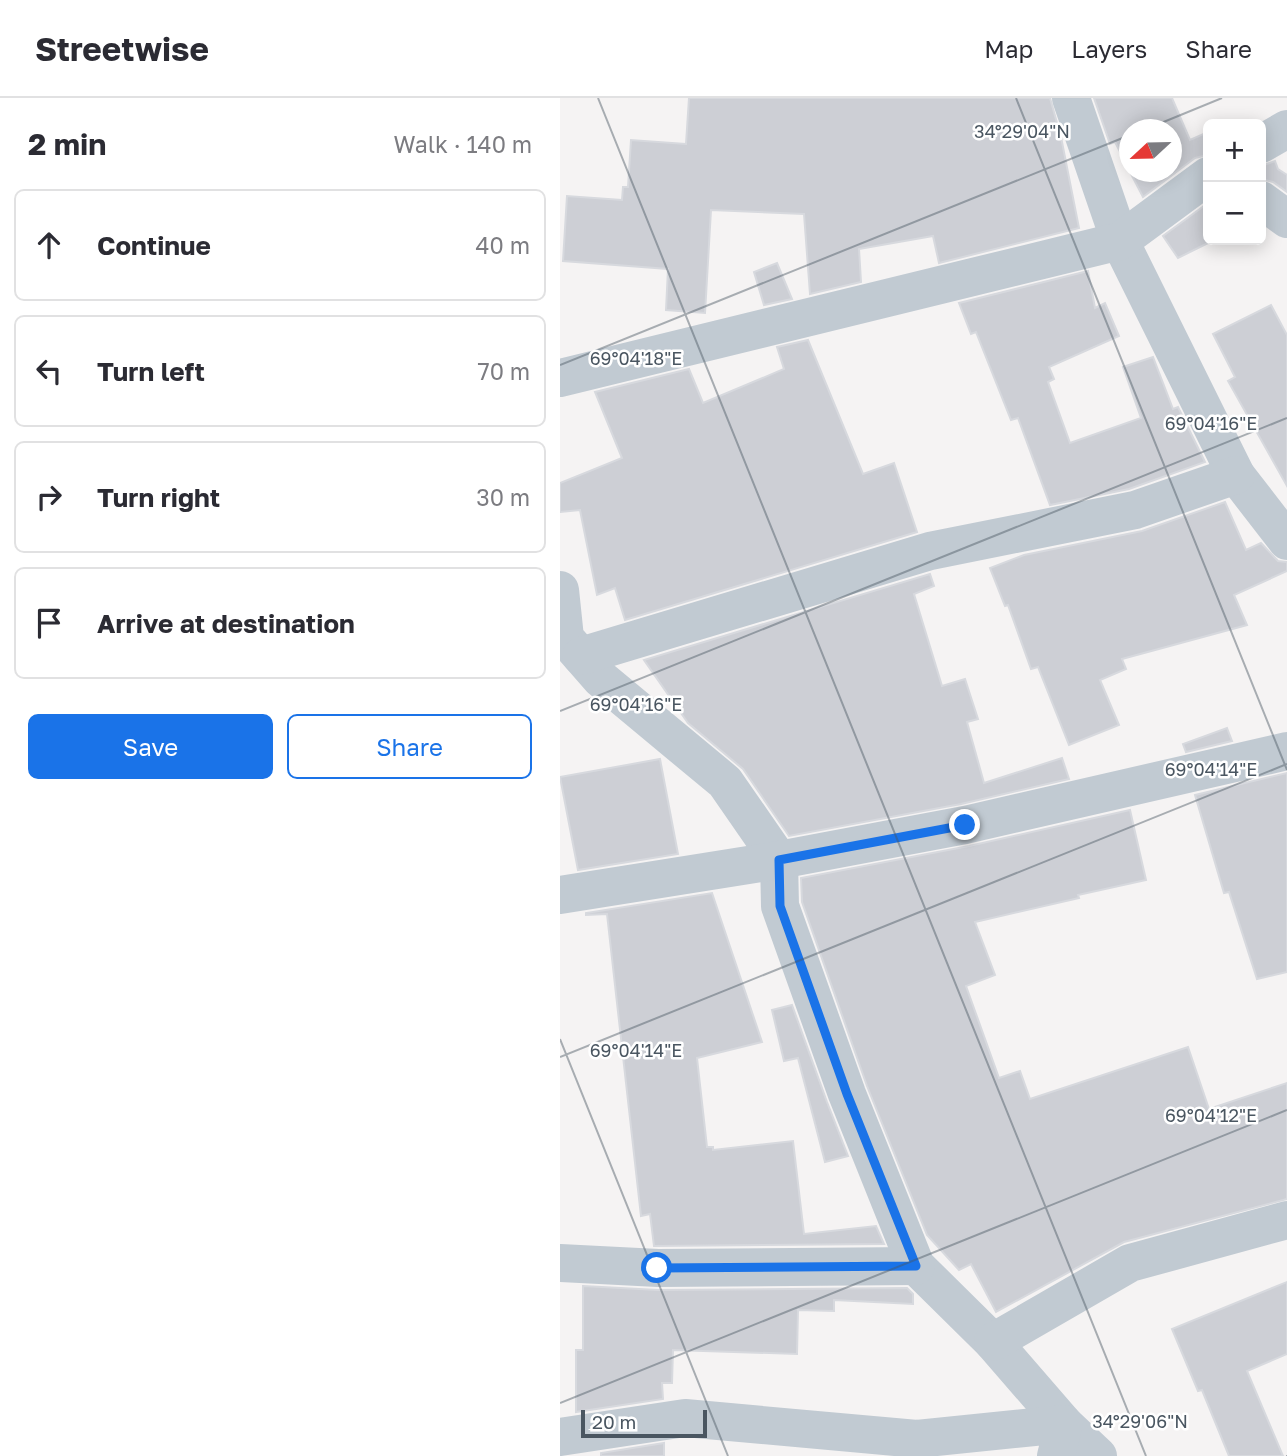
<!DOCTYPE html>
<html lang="en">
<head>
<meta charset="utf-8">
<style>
  :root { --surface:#fff; --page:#f7f7f7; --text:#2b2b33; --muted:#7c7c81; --line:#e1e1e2; --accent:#1a73e8 }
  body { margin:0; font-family:"Golos Text",sans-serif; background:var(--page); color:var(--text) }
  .controls { position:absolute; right:21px; top:21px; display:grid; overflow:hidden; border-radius:10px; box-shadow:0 4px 18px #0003 }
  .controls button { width:63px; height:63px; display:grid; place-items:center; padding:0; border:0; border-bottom:2px solid var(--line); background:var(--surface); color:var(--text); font:35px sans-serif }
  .compass { position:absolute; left:559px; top:21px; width:63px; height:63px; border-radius:50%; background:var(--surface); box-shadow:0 4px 18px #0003; rotate:248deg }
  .scale { position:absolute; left:21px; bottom:18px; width:126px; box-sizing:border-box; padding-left:7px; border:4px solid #4a5661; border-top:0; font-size:19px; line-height:24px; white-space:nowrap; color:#4a5661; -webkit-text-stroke:5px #fff; paint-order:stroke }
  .stop { position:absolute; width:21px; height:21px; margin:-16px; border:5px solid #1a73e8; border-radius:50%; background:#fff }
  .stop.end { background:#1a73e8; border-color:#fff; box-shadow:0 2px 7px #0008 }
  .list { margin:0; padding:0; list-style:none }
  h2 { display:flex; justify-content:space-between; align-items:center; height:91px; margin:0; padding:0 28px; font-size:30px }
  h2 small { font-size:23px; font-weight:400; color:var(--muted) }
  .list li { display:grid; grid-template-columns:46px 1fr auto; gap:21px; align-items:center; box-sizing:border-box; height:112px; margin:0 14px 14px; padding:0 14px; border:2px solid var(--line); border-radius:10px }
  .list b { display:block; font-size:26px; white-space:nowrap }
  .list em { font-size:23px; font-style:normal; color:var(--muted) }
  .actions { display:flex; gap:14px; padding:21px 28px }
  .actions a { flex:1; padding:16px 0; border:2px solid var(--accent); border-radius:10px; text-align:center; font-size:24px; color:var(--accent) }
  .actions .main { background:var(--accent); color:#fff }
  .icon { flex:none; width:38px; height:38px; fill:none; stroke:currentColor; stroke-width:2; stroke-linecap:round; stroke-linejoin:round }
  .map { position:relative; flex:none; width:727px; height:1358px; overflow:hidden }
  header { display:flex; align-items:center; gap:42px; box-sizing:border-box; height:98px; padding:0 35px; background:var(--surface); border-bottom:2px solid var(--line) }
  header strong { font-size:33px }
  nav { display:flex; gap:38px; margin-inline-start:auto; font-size:24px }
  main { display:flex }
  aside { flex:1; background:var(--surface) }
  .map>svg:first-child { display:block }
</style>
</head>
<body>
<header>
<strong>Streetwise</strong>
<nav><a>Map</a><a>Layers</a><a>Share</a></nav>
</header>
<main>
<aside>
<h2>2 min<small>Walk · 140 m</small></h2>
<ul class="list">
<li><svg class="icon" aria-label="ahead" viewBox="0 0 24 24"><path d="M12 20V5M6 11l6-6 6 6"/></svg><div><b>Continue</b></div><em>40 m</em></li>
<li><svg class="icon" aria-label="left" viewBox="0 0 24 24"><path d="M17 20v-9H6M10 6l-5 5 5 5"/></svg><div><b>Turn left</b></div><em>70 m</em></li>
<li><svg class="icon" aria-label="right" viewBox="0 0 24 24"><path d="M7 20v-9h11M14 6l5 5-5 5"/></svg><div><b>Turn right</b></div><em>30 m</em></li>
<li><svg class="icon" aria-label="arrive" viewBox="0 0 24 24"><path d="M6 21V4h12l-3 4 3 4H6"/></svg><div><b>Arrive at destination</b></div></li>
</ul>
<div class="actions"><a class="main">Save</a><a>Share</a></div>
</aside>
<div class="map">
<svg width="727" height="1358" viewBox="0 0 727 1358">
  <rect width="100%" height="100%" fill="#f5f3f3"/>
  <g fill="#cdcfd5" stroke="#d7d9de" stroke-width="2">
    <path d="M129,0H490L501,39L519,130L379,165L373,138L299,151L301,184L250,196L244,116L151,112L145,215L106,212L108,171L3,163L7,98L62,102L63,89H68L71,42L126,46Z"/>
    <path d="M534,0H612L630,42L648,34V57L635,60L583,99L570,74H612V32H570V73L555,44L550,46Z"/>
    <path d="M715,63L718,71L727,77V94L713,84L701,81V68Z"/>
    <path d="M648,105V142H654L618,160L603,138Z"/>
    <path d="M217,165L232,201L204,207L194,174Z"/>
    <path d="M528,173L535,210L545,205L559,238L489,269L494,281L488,284L510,345L581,320L563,269L593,259L613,311L618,309L645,364L569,391L490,407L458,320L451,322L416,234L411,236L399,205Z"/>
    <path d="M711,207L727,237V388L668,283L675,279L653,236Z"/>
    <path d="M248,242L303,376L334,365L357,434L65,522L55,490L37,497L20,412L0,414V385L62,360L35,294L129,271L143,305L224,271L217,249Z"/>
    <path d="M665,404L686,452L701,445L718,463L727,464V473L674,497L687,527L562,561L566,571L540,582L559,627L509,647L478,569L471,571L448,507L445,508L430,470L464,457L582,433Z"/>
    <path d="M370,476L374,488L354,496L382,588L405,581L418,621L407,624L424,685L502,660L509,681L401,706L229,738L183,671L128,625L84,562Z"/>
    <path d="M667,630L672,643L626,654L623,646Z"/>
    <path d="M100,661L118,756L18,772L0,679Z"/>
    <path d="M727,675V874L697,881L669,794L664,795L635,697Z"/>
    <path d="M570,712L586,782L518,797L519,800L415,824L435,877L406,888L439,980L460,973L470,1001L628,949L649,1011L727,985V1101L564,1144L436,1214L411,1166L399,1172L367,1137L307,988L242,804L241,780L409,748Z"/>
    <path d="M152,795L202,944L137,960L147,1049H153V1052L233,1043L244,1136L316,1128L324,1146L94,1148L90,1116L81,1118L47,816L26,817V815Z"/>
    <path d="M232,907L267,1004L288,1058L265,1064L238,960L224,963L212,912Z"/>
    <path d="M727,1184V1256L687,1273L723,1358H669L642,1292L638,1293L612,1231Z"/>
    <path d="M23,1188L98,1192L347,1190L353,1196V1206L274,1202V1213L238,1212L237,1256L113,1252L112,1285H102L103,1301L16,1314V1252H23Z"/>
    <path d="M104,1345V1358H41V1355Z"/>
  </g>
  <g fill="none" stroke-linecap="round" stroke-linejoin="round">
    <g stroke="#c1cad2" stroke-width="38">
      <path d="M511,0L560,143L676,377L727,443"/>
      <path d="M701,46L727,31"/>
      <path d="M701,102L727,121"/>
      <path d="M0,280L560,143L648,78"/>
      <path d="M0,492L5,540L41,581L165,684L219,762L220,808L287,996L356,1168L433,1244L504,1326L538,1358"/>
      <path d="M21,558L370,453L575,412L676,377"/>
      <path d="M0,797L219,762L405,727L727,653"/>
      <path d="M0,1165L98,1170L356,1168"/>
      <path d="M433,1244L570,1165L727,1122"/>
      <path d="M0,1339L125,1320L357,1341L504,1326L496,1358"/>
    </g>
  </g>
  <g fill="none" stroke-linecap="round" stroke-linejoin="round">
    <path stroke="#1a73e8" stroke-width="9" d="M97,1170L356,1168L287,996L220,808L219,762L405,727"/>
  </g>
  <path fill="none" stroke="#4a5661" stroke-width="2" stroke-opacity="0.45" d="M38,0L586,1358M456,0L727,672M584,32L662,0M0,267L570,37M0,613L727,320M0,941L168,1358M0,959L727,666M0,1305L727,1012M726,1358H727"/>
  <g font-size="18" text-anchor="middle" fill="#4a5661" stroke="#fff" stroke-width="5" stroke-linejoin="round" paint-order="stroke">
    <text x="462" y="40">34°29'04"N</text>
    <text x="76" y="267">69°04'18"E</text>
    <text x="651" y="332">69°04'16"E</text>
    <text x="76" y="613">69°04'16"E</text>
    <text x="651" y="678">69°04'14"E</text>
    <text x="76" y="959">69°04'14"E</text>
    <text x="651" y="1024">69°04'12"E</text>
    <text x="580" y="1330">34°29'06"N</text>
  </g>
</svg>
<div class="controls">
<button>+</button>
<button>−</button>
</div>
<svg class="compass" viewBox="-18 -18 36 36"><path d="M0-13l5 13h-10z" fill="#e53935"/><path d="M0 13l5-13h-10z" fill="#7c7c81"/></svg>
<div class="scale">20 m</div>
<div class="stop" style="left:97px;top:1170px"></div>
<div class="stop end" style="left:405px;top:727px"></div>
</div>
</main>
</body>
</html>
